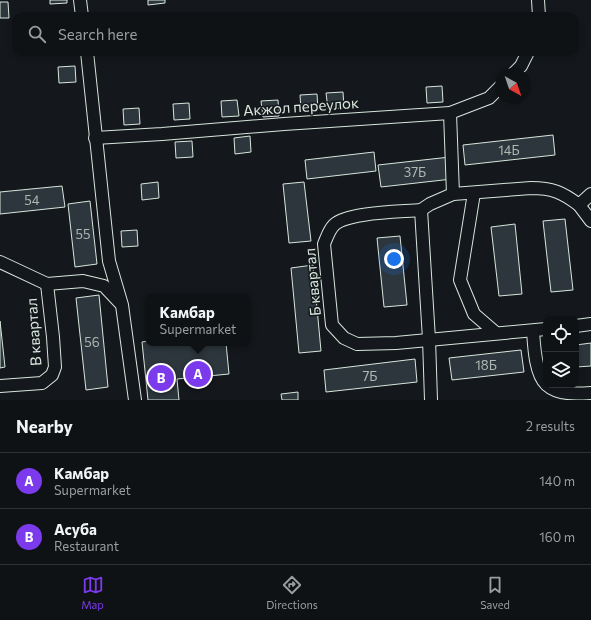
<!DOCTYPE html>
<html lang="en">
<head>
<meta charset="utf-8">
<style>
  :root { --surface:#0f1215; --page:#181b1e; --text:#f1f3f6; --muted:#9b9ea0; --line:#2f3234; --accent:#7c3aed }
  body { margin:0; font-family:Commissioner,sans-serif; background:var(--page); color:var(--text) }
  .controls { position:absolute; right:12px; bottom:12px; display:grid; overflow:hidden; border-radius:8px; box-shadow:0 2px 6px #0003 }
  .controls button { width:36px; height:36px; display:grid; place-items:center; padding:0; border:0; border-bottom:1px solid var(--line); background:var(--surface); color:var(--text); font:20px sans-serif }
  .compass { position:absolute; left:495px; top:68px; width:36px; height:36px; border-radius:50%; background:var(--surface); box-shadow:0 2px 6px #0003; rotate:140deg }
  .you { position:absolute; left:394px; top:259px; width:14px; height:14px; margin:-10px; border:3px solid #fff; border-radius:50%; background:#1a73e8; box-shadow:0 0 0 6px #1a73e833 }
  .badge { display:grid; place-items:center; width:26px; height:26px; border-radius:50%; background:var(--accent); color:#fff; font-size:13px; font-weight:700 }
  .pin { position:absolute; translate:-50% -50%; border:2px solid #fff; box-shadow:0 1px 4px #0006 }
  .popup { position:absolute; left:145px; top:294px; width:106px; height:52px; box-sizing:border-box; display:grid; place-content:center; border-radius:8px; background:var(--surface); filter:drop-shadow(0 1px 3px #0005); font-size:13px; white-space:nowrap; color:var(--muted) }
  .popup b { font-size:15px; color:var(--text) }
  .popup::after { content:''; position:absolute; left:50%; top:100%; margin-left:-8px; border:8px solid transparent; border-top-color:var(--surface) }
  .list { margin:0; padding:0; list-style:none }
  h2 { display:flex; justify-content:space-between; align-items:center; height:52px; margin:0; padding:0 16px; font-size:17px }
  h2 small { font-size:13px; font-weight:400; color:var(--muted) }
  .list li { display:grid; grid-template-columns:26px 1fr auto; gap:12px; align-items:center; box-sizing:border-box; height:56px; padding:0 16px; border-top:1px solid var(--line) }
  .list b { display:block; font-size:15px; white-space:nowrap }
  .list p { margin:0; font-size:13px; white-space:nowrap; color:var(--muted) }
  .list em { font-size:13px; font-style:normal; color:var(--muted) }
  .icon { flex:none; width:22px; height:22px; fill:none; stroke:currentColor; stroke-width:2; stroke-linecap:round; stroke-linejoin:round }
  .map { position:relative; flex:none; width:591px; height:400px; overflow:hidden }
  .search { position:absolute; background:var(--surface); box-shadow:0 2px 6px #0003; left:12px; right:12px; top:12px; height:44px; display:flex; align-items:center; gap:10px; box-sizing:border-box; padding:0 14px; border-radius:12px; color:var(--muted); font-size:15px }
  .sheet { height:164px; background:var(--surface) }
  nav { display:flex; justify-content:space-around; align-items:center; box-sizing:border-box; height:56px; border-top:1px solid var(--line); background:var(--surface); font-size:11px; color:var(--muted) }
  nav a { display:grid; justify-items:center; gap:2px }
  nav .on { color:var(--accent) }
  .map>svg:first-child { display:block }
</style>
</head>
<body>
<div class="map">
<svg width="591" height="400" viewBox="0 0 591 400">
  <rect width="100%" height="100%" fill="#14181c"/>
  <g fill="#2c363c" stroke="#d8e6dc">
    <path d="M50,0H67V3L50,4Z"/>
    <path d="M148,0H165V3L148,5Z"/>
    <path d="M0,2H8L9,18H0Z"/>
    <path d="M75,66L76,82L59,83L58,67Z"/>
    <path d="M442,86L443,102L427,103L426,87Z"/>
    <path d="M343,92L344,108L328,109L326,93Z"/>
    <path d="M317,94L318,110L301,111L300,95Z"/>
    <path d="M237,100L239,116L222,117L221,101Z"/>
    <path d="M278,100L279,116L263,117L261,101Z"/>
    <path d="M189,103L190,119L174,120L173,104Z"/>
    <path d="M139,108L140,124L124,125L123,109Z"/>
    <path d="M553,135L555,155L465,165L463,145Z"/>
    <path d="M250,136L251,152L235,154L234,138Z"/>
    <path d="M192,141L193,157L176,158L175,142Z"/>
    <path d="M374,152L376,171L307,179L305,160Z"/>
    <path d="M450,157L452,179L381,187L378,165Z"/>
    <path d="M158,182L159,198L142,200L141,184Z"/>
    <path d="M304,182L311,241L289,243L283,184Z"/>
    <path d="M62,186L65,207L0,214V192Z"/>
    <path d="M90,201L97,264L75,267L68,204Z"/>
    <path d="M565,219L573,290L551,292L543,221Z"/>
    <path d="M515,224L522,294L499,296L491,227Z"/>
    <path d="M137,230L138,246L122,247L121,231Z"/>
    <path d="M400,236L407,305L384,307L377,238Z"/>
    <path d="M313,265L321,351L299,353L291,268Z"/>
    <path d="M99,295L108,387L86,390L76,298Z"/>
    <path d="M0,321L5,367L0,368Z"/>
    <path d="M148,341V343H226L229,374L177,379L179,400H148L142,342Z"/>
    <path d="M591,343V366L576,367V345Z"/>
    <path d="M521,350L524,372L452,380L449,358Z"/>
    <path d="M415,359L417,382L326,392L324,370Z"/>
    <path d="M298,392V400H282L281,394Z"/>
  </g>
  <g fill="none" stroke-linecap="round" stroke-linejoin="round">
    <defs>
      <g id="minor">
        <path d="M80,0L82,16"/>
        <path d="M538,0L539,16"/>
        <path d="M87,52L109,261L122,305L135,400"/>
        <path d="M513,74L521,66L528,52"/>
        <path d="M450,113L453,194"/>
        <path d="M95,138L162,134L284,124L450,113L489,98L501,86"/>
        <path d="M474,193L460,280L474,314L496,333"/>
        <path d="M579,205L591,221"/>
        <path d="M421,210L429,339L431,400"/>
        <path d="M0,262L47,284"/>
        <path d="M47,284L83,281L104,286L120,303"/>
        <path d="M576,326L591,324"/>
        <path d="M546,329L396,343L357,344L344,338L332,325L324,244C327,237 329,230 334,225C347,212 401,212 421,210L430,204L453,194L531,188C552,188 562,192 579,205L591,194"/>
        <path d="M533,331C534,345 535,374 546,384"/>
        <path d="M547,385C558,395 577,394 591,393"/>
        <path d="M0,386L42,383L52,375L55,367L53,337L47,284"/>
      </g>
    </defs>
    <use href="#minor" stroke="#d8e6dc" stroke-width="14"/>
    <use href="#minor" stroke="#14181c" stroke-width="12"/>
  </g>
  <g text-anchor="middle" stroke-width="3" stroke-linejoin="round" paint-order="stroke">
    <g font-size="13" fill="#adbab4">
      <text x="509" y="155">14Б</text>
      <text x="415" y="177">37Б</text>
      <text x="32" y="205">54</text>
      <text x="83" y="239">55</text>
      <text x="92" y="347">56</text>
      <text x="486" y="370">18Б</text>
      <text x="370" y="381">7Б</text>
    </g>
    <g font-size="15" fill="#d8e6dc" stroke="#14181c">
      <text transform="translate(301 107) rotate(-4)" y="5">Акжол переулок</text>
      <text transform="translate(313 282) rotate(-95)" y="5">Б квартал</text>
      <text transform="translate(34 332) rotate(-94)" y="5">В квартал</text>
    </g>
  </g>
</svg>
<div class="controls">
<button><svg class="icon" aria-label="locate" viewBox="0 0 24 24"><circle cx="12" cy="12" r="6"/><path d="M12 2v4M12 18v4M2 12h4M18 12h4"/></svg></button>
<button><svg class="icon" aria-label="layers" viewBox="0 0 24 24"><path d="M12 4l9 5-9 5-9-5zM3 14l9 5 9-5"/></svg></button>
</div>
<svg class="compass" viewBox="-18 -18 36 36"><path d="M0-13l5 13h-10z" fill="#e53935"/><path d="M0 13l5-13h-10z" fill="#9b9ea0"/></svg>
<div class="you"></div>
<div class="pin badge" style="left:198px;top:374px">A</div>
<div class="popup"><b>Камбар</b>Supermarket</div>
<div class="pin badge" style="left:161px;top:378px">B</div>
<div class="search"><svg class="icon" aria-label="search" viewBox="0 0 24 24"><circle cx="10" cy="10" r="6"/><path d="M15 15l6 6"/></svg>Search here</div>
</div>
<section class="sheet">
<h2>Nearby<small>2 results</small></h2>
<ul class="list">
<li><span class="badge">A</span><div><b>Камбар</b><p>Supermarket</p></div><em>140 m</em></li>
<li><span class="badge">B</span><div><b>Асуба</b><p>Restaurant</p></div><em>160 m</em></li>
</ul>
</section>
<nav>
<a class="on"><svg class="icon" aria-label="map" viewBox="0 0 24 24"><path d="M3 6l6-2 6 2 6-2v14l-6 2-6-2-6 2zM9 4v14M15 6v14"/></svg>Map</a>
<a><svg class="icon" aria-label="directions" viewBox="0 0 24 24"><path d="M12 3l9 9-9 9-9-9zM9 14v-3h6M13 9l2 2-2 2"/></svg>Directions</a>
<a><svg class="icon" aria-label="saved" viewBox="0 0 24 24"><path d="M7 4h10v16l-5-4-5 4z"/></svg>Saved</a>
</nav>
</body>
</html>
